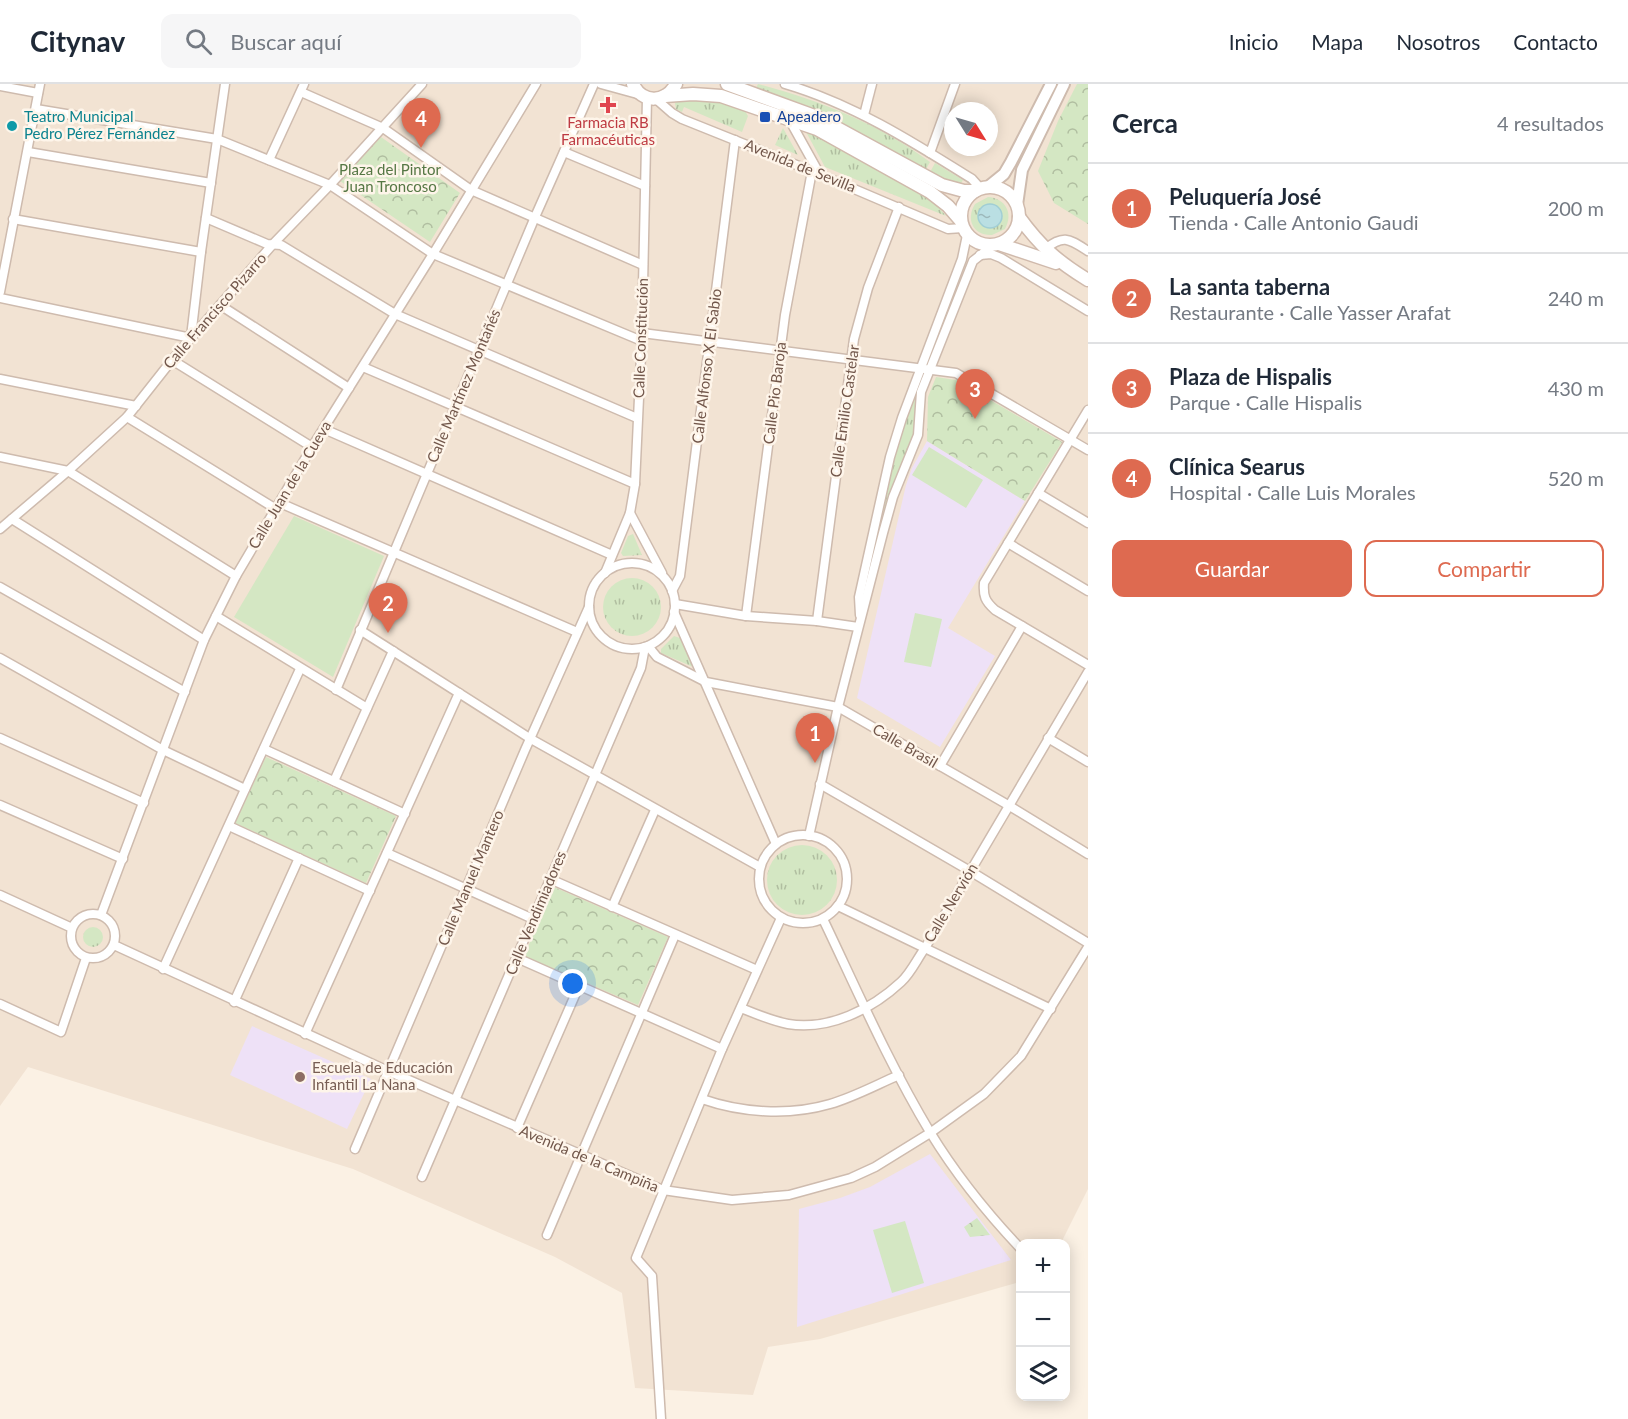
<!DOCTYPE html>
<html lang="es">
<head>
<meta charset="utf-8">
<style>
  :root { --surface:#fff; --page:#f6f6f7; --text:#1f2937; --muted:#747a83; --line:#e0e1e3; --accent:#de6a50 }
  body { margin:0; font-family:Lato,sans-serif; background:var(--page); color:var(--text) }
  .controls { position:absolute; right:18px; bottom:18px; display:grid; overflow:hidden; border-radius:12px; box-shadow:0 3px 15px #0003 }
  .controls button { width:54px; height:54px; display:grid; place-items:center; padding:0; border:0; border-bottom:2px solid var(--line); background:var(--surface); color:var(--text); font:30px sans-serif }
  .compass { position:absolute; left:944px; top:18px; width:54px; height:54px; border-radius:50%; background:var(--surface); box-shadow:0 3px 15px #0003; rotate:127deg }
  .you { position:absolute; left:573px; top:900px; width:21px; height:21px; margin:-15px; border:4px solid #fff; border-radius:50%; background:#1a73e8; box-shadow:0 0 0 9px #1a73e833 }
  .badge { display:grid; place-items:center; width:39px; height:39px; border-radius:50%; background:var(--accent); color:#fff; font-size:20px; font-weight:700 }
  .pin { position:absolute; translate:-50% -50px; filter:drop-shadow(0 2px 3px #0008) }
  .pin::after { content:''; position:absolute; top:32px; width:21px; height:18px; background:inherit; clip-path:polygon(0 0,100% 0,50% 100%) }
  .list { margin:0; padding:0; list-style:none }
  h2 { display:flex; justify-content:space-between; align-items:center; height:78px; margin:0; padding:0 24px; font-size:26px }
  h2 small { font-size:20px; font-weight:400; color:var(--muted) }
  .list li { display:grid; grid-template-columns:39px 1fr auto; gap:18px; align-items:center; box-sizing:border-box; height:90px; padding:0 24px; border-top:2px solid var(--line) }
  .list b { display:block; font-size:22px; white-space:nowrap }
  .list p { margin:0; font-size:20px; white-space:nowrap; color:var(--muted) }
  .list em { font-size:20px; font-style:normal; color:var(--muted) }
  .actions { display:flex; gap:12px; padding:18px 24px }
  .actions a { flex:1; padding:14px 0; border:2px solid var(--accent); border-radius:12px; text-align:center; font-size:21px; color:var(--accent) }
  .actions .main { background:var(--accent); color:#fff }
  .icon { flex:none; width:33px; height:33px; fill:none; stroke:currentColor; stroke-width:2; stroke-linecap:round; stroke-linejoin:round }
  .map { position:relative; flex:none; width:1088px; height:1335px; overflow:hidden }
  header { display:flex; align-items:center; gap:36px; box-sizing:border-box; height:84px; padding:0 30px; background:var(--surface); border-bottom:2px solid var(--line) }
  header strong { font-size:28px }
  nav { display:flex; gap:33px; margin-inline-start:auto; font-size:21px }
  .search { width:420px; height:54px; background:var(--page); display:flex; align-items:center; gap:15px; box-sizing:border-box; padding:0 21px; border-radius:12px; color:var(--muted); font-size:22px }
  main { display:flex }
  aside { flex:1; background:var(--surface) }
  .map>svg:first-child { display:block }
</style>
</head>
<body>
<header>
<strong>Citynav</strong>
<div class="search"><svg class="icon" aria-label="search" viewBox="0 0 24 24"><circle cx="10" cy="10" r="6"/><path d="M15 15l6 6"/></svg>Buscar aquí</div>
<nav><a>Inicio</a><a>Mapa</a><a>Nosotros</a><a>Contacto</a></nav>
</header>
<main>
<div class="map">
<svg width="1088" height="1335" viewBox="0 0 1088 1335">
  <defs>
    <pattern id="grass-tufts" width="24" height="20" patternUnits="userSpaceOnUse" patternTransform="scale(1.5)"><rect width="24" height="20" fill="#d4e7c3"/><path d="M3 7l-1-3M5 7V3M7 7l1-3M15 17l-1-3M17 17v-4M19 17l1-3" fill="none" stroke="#b0bea0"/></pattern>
    <pattern id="park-crowns" width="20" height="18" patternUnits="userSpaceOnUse" patternTransform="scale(1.5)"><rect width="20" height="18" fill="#d4e7c3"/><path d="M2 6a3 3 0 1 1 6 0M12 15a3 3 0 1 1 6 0" fill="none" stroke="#b0bea0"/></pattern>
    <pattern id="water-ripples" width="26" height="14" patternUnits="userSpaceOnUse" patternTransform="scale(1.5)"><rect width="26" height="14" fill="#badfe3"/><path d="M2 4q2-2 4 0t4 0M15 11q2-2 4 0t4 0" fill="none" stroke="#9cb8ba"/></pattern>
  </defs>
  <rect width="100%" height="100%" fill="#fbf1e4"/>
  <path fill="#f2e3d3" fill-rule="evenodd" d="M0,0H1088V1105L1061,1159L1020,1160V1196L1016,1199L820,1255L768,1263L753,1311L635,1304L622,1209L555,1173L353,1085L28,983L0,1022ZM953,27H989V63H953Z"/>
  <g fill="#eee1f7">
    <path d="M927,357L1025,417L948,544L995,572L940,663L857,614L906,401L912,384Z"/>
    <path d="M252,942L371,995L347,1045L230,991Z"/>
    <path d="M930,1070L1011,1176L797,1243L799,1125L840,1114L870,1103Z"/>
  </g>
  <g fill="url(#grass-tufts)" fill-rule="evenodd">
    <path d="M758,0C821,17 877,39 930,78L925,87C871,54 816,26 756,4Z"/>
    <path d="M690,15L720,17L745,27L748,32L742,48L684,23L682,28L676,25L675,19L678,17Z"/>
    <path d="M783,44L798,71L775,61Z"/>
    <path d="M805,46C831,59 857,73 883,87C906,100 930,111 946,132L825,83Z"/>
    <path d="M935,79L963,96L960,101L952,100L929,90Z"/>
    <path d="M988,113C1005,114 1014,129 1005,145L992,151C974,152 965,136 975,120ZM994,121L1001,127L1002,135L996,143L986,144L979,137L978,131L981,124Z"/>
    <path d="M914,312H917L913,352L881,445H877L894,368Z"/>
    <path d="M633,450L642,471L623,472L621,469L628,452Z"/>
    <circle cx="632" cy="523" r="29"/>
    <path d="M674,552L680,554L693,583L661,569V565Z"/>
    <circle cx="802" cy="796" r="35"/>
    <circle cx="93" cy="853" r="10"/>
  </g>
  <g fill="url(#park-crowns)">
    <path d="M1077,0H1088V140L1054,119L1038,87L1058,37Z"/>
    <path d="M381,53L460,109L430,158L340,97Z"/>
    <path d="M936,293L956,296L1062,358L1025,417L927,357L928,313Z"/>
    <path d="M266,673L396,732L366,799L235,739Z"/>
    <path d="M554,803L668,853L638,921L524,872Z"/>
    <path d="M977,1134L990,1151L970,1153L964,1143Z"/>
  </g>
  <g fill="#d4e7c3">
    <path d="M929,363L983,396L966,424L912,391Z"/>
    <path d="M294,432L384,472L333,593L234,533Z"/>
    <path d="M915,529L942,535L931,583L904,578Z"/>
    <path d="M905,1137L924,1199L892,1209L873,1146Z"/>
  </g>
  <circle fill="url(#water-ripples)" stroke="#a1ced4" stroke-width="1.5" cx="990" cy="132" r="12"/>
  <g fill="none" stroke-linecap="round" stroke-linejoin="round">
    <defs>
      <g id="minor">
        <path d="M601,0L641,11"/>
        <path d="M785,0C853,20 913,58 972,95L980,104"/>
        <path d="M0,2L38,9"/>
        <path d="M301,8L383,44L471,106L643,181"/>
        <path d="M656,15L672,29L682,35L819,90L948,145L963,144"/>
        <path d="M36,25L217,55L330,101L433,170L642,257"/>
        <path d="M864,31L872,0"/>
        <path d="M789,35L819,89"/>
        <path d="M28,68L211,99"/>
        <path d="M564,68L645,102"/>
        <path d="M930,69L955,0"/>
        <path d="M269,76L304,0"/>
        <path d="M206,134L267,160L281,161L395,230L637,334"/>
        <path d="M13,135L201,168"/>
        <path d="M1045,165C1064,150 1069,155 1088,167"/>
        <path d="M980,171L991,170L1001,174L1088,227"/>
        <path d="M0,208L40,0"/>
        <path d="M0,214L191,254"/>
        <path d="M220,221L349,304"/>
        <path d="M642,249L956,289L1088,366"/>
        <path d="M191,253L201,168L225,0"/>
        <path d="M172,276L312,363"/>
        <path d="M363,283L635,400"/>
        <path d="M0,295L136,322"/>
        <path d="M1088,326L984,499C983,512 985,517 995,526L1088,581"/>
        <path d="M127,333L276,425"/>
        <path d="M324,345L612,471"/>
        <path d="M0,373L68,387L236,492"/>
        <path d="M1038,409L1088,439"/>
        <path d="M280,419L577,548"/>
        <path d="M630,429L662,489"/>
        <path d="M12,435L204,556"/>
        <path d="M0,445L68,387L127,333L172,276L273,160L330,101L422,0"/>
        <path d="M1008,459L1088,507"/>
        <circle cx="632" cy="522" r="43"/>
        <path d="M605,489L630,429L635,400L642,249L647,14"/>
        <path d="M0,503L185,608"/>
        <path d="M672,507L680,492L735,56"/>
        <path d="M675,520L746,532L817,537L858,543"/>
        <path d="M674,528L776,760"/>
        <path d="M860,531L859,513L890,373L902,334L962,175L967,151"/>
        <path d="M216,532L367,624"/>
        <path d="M746,532L785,231L812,87"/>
        <path d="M817,537L854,255L868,204L899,123"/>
        <path d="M360,546L531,655L760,783"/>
        <path d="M648,562L657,573L706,598L838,623L1008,721L1088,770"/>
        <path d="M0,574L163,666L245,705"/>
        <path d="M336,606L535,133L594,0"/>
        <path d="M0,654L144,719"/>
        <path d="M1048,654L1088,678"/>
        <path d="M264,665L405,730"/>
        <path d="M940,682L1022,542"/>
        <path d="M334,697L393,567"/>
        <path d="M820,700L970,787L1088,859"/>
        <path d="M0,721L123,775"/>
        <path d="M229,742L370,807"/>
        <circle cx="803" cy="795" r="44"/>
        <path d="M809,752L838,623L883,449L893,413L918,351L921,308L973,177L992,162"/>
        <path d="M387,769L533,835"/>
        <path d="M550,795L757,886"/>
        <path d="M0,811L72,844"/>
        <path d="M838,822L1051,925"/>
        <path d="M612,823L655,726"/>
        <circle cx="93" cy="852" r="22"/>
        <path d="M101,831L204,556L236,492L312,363L433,170L536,0"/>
        <path d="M823,835C857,906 889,980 930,1048C955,1089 987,1129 1020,1164"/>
        <path d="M114,861L388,987L663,1106L732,1116L789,1111L851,1094L875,1083L930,1049L984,1010L1021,972L1088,863"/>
        <path d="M517,874L722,965"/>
        <path d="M163,885L300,585"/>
        <path d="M234,918L299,774"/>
        <path d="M0,920L61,948L86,874"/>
        <path d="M741,924C756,930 772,937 788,940C829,947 872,925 901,898C911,889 917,875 925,864L1088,588"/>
        <path d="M305,950L459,609"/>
        <path d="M702,1015C742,1029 789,1032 830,1020C854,1013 876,1001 899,991"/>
        <path d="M517,1044L579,902"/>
        <path d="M355,1065L525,666L589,523"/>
        <path d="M422,1093L641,584L645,563"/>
        <path d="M547,1151L675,851"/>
        <path d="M661,1335L652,1192L636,1174L722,965L781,834"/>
      </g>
      <g id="tertiary">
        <path d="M988,103L1004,90L1011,78L1051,0"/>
        <path d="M1017,121L1022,86L1064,0"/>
      </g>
      <g id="secondary">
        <path d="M633,0C642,20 666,19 676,0"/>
        <path d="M727,0L817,33L942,101L964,107H975"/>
        <path d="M665,12L693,10L721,12L817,45L930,108L948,122L961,137"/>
        <circle cx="990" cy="132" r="29"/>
        <path d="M1019,133C1040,162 1058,178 1088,196"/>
        <path d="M999,160L1056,179"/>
      </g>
    </defs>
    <use href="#minor" stroke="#cebbae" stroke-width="11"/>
    <use href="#tertiary" stroke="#cebbae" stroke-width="14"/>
    <use href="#secondary" stroke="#d0baac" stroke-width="15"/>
    <use href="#minor" stroke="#fff" stroke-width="8"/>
    <use href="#tertiary" stroke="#fff" stroke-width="10"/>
    <use href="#secondary" stroke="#fff" stroke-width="12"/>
  </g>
  <path fill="#e0444e" stroke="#fef5ea" stroke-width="2" d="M605 12h6v6h6v6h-6v6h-6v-6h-6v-6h6z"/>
  <rect fill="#1a4fb4" stroke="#fef5ea" stroke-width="2" x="759" y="27" width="12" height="12" rx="3"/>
  <circle fill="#0f9aa8" stroke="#fef5ea" stroke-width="2" cx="12" cy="42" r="6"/>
  <circle fill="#8d6e63" stroke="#fef5ea" stroke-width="2" cx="300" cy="993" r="6"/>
  <g text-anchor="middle" stroke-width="5" stroke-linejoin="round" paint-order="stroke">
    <g font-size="15" fill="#0d838f" stroke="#fef5ea" text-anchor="start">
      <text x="24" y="38">Teatro Municipal<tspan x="24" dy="17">Pedro Pérez Fernández</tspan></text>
    </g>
    <g font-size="15" fill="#164399" stroke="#fef5ea" text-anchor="start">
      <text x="777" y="38">Apeadero</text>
    </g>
    <g font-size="15" fill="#be3a42" stroke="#fef5ea">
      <text x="608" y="44">Farmacia RB<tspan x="608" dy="17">Farmacéuticas</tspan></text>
    </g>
    <g font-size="15" fill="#72574b" stroke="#fef5ea">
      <text transform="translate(800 82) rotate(22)" y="5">Avenida de Sevilla</text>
      <text transform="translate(215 227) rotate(-49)" y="5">Calle Francisco Pizarro</text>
      <text transform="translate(641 254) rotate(-88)" y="5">Calle Constitución</text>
      <text transform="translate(707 282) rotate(-83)" y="5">Calle Alfonso X El Sabio</text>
      <text transform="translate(464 302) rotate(-67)" y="5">Calle Martínez Montañés</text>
      <text transform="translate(775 309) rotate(-83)" y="5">Calle Pio Baroja</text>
      <text transform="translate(845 327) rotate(-82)" y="5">Calle Emilio Castelar</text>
      <text transform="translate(290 401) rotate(-59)" y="5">Calle Juan de la Cueva</text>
      <text transform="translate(905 662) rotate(30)" y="5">Calle Brasil</text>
      <text transform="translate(471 794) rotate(-67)" y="5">Calle Manuel Mantero</text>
      <text transform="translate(951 819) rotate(-59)" y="5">Calle Nervión</text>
      <text transform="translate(536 829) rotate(-67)" y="5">Calle Vendimiadores</text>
      <text transform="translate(589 1075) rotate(23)" y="5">Avenida de la Campiña</text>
    </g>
    <g font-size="15" fill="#574" stroke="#fef5ea">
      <text x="390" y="91">Plaza del Pintor<tspan x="390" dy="17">Juan Troncoso</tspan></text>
    </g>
    <g font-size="15" fill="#785e54" stroke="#fef5ea" text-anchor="start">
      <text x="312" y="989">Escuela de Educación<tspan x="312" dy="17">Infantil La Nana</tspan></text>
    </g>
  </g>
</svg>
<div class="controls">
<button>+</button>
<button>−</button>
<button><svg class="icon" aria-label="layers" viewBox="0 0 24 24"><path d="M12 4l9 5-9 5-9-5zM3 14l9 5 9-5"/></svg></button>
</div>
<svg class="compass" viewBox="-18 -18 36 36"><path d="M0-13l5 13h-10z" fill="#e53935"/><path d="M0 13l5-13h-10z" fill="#747a83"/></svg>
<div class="you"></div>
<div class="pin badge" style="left:815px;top:679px">1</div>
<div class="pin badge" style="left:388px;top:549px">2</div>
<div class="pin badge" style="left:975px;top:335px">3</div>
<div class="pin badge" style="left:421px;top:64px">4</div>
</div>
<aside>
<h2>Cerca<small>4 resultados</small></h2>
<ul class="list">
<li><span class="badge">1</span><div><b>Peluquería José</b><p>Tienda · Calle Antonio Gaudi</p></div><em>200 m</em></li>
<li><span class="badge">2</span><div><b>La santa taberna</b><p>Restaurante · Calle Yasser Arafat</p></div><em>240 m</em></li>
<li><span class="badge">3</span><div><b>Plaza de Hispalis</b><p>Parque · Calle Hispalis</p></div><em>430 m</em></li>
<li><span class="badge">4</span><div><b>Clínica Searus</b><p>Hospital · Calle Luis Morales</p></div><em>520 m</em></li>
</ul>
<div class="actions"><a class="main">Guardar</a><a>Compartir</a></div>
</aside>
</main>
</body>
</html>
